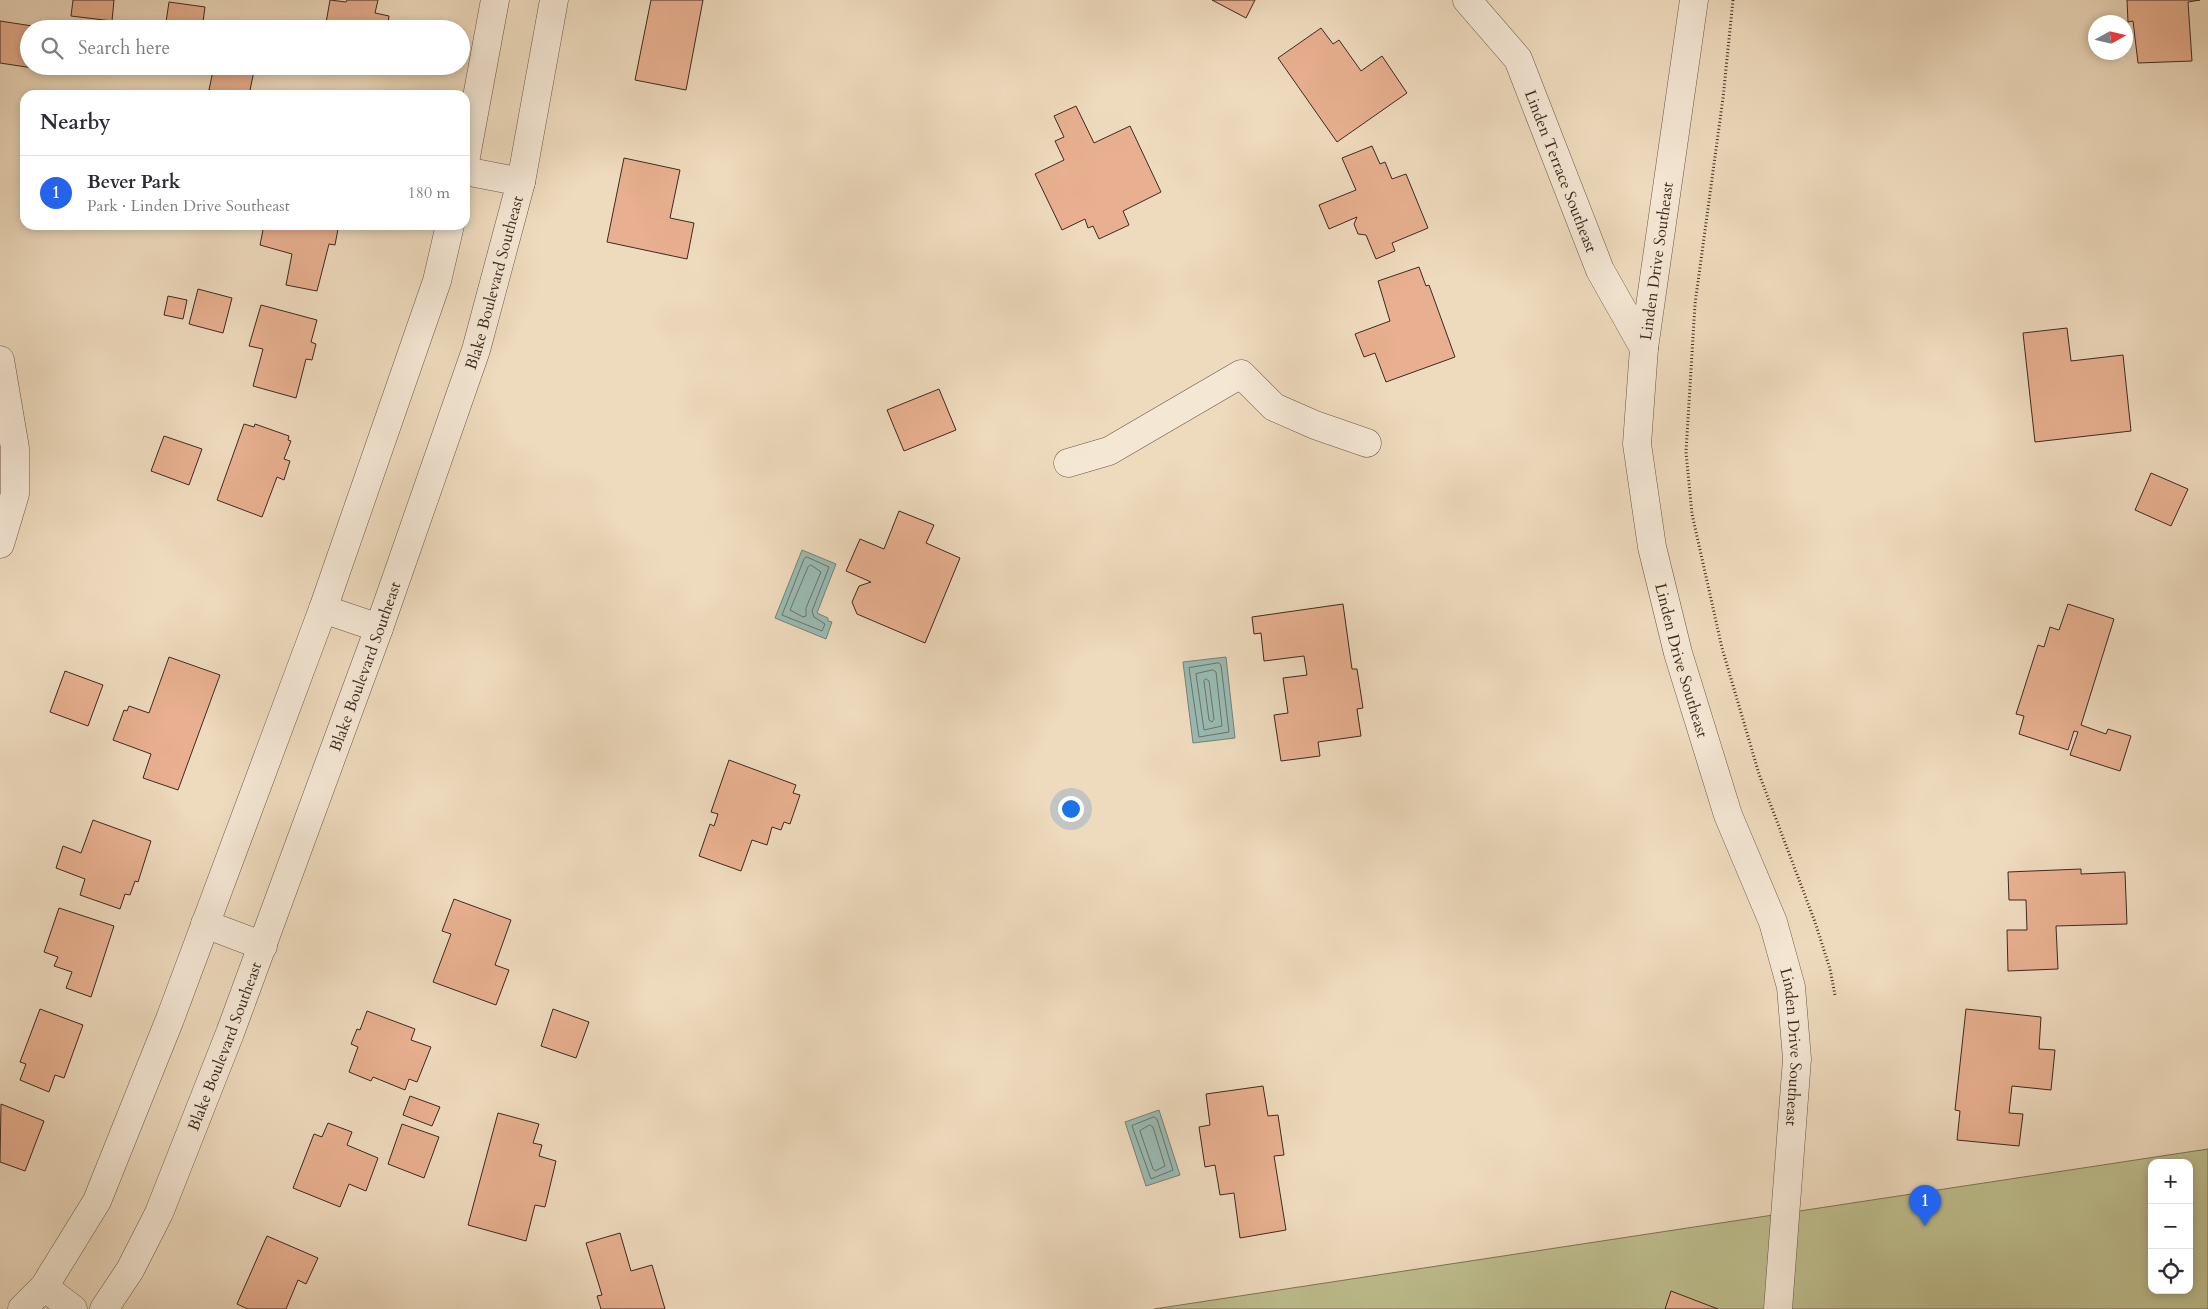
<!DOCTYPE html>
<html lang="en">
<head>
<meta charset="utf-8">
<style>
  :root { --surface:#fff; --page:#f2f2f3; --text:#2b2b33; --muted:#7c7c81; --line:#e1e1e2; --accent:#2563eb }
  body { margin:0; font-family:Cardo,serif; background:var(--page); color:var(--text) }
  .controls { position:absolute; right:15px; bottom:15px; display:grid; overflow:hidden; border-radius:10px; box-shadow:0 2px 8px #0003 }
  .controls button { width:45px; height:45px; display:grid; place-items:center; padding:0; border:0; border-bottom:1px solid var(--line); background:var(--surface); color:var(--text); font:25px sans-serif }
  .compass { position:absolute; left:2088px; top:15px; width:45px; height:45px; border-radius:50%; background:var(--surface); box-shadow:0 2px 8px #0003; rotate:82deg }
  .you { position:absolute; left:1070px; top:808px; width:18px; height:18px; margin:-12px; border:4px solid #fff; border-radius:50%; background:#1a73e8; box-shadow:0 0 0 8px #1a73e833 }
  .badge { display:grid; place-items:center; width:32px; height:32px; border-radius:50%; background:var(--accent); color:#fff; font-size:16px; font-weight:700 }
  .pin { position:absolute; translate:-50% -41px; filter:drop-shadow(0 1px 2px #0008) }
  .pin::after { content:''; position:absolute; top:26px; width:18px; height:15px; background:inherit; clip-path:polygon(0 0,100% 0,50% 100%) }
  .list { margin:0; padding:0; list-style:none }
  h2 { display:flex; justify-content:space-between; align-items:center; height:65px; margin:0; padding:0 20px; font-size:21px }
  h2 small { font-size:16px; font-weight:400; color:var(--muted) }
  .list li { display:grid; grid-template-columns:32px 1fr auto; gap:15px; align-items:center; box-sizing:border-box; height:75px; padding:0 20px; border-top:1px solid var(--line) }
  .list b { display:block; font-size:19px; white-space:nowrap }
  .list p { margin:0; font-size:16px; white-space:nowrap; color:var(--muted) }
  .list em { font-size:16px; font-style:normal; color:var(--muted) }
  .icon { flex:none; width:28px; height:28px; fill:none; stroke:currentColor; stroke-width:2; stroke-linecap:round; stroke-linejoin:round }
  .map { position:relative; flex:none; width:2208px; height:1309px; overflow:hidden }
  .search { position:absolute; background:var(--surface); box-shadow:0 2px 8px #0003; left:20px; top:20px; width:450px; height:55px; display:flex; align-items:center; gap:12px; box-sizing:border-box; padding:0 18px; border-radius:28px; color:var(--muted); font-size:19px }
  .panel { position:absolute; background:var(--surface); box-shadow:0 2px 8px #0003; left:20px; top:90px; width:450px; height:140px; border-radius:15px }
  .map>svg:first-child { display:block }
</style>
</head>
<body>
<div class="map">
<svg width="2208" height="1309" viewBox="0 0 2208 1309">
  <rect width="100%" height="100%" fill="#eedabd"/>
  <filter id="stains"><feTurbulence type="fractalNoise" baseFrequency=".004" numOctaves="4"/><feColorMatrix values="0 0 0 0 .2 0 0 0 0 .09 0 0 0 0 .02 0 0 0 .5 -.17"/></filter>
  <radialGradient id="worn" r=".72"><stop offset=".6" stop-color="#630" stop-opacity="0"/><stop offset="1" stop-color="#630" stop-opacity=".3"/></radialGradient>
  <path fill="#bebe8e" stroke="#7e7456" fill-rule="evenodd" d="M2208,1149V1309H1154ZM2152,1163H2189V1290H2152Z"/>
  <g fill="#99bab2" stroke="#758077">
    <path d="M802,550L836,564L817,613L828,618V621L832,622L826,639L775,618Z"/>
    <path d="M1226,657L1235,738L1193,743L1183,662Z"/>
    <path d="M1159,1110L1180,1175L1146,1186L1125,1122Z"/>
  </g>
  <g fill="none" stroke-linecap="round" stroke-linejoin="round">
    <g stroke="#6c7268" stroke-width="1">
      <path d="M807,557L829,567L812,611L814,617L825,624L822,631L782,615L804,559Z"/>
      <path d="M811,565L821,572L806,608V616L803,617L790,610L808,567Z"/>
      <path d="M1219,663L1221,665L1229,732L1199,737L1189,668Z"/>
      <path d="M1213,670L1216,672L1222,726L1204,730L1196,674Z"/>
      <path d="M1206,679L1209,681L1214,719L1212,722L1209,720L1204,681Z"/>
      <path d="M1154,1117L1157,1119L1173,1170L1151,1179L1132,1126Z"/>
      <path d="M1150,1125L1153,1127L1165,1166L1155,1171L1153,1169L1140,1131Z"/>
    </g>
  </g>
  <g fill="#e8b090" stroke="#3e291f">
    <path d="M73,0H114L112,21L71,16Z"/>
    <path d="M330,0L346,2L347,0H378L375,13L389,16L387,29H325Z"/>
    <path d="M651,0H703L686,90L635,80Z"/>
    <path d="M1212,0H1255L1246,18Z"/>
    <path d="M2127,0H2200L2188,2L2192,61L2138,63L2133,21L2128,22Z"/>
    <path d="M169,2L205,7L202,29H165Z"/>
    <path d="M0,21L39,27L29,29V66L33,68L0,63Z"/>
    <path d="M1321,28L1333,44L1339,40L1361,71L1382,56L1407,93L1337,142L1278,58Z"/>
    <path d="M154,66H176L175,74L153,70Z"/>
    <path d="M190,66H211L210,72L190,69Z"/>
    <path d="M214,66H255L249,95H232L209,90Z"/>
    <path d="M1076,106L1094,143L1130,126L1161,192L1123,211L1129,225L1099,239L1093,226L1088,228L1085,219L1062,230L1035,174L1064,160L1055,141L1064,137L1054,116Z"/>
    <path d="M1372,146L1380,164L1385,162L1392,179L1406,174L1428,228L1392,243L1395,251L1376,259L1366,235L1358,234L1354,224L1357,217L1329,229L1319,205L1356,190L1342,158Z"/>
    <path d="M624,158L680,170L670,218L694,223L687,259L607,242Z"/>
    <path d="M264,225H333V228L338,229L335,245L329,244L317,291L286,285L292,254L260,245Z"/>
    <path d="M1419,267L1426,286L1429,285L1455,357L1386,382L1375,353L1364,357L1355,334L1390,321L1378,281Z"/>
    <path d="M198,289L232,298L223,333L189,324Z"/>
    <path d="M168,296L187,300L183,319L164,315Z"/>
    <path d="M261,305L317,320L311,342L316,344L312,360L306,359L296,398L253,386L263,349L249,346Z"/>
    <path d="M2067,328L2071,361L2123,355L2131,431L2035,442L2023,333Z"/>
    <path d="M939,389L956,430L904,451L887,410Z"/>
    <path d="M244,424L254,427L255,424L289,436L288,440L291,441L284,459L290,461L284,480L277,477L262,517L217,500Z"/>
    <path d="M164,436L202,449L189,485L151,471Z"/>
    <path d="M2151,473L2188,489L2171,526L2135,510Z"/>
    <path d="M899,511L934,525L926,543L960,558L925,643L857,614L852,602L859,586L871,582L846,571L860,539L884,549Z"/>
    <path d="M1343,604L1352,669H1357L1363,708L1357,709L1361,736L1318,742L1320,756L1281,761L1274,715L1288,713L1283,678L1307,675L1304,656L1264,661L1261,633L1254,634L1252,617Z"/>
    <path d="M2068,604L2114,619L2081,725L2106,734L2108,729L2131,736L2120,771L2070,755L2078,732L2074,731L2068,750L2019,734L2024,716L2016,714L2038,645L2044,647L2050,627L2059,630Z"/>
    <path d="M169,657L220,675L178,790L143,778L151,754L113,740L124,710L127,711L129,706L149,713Z"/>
    <path d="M65,671L103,685L88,726L50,712Z"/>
    <path d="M729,760L796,785L793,793L800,795L790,824L784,822L781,830L772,827L767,845L752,840L741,871L699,856L710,824L714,826L718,814L711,812Z"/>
    <path d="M93,820L151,841L138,882L135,881L130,895L125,894L120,909L80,895L85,879L56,868L63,846L81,853Z"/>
    <path d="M2081,869V874L2125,872L2127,924L2056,926L2058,969L2008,971L2007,930H2027L2026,900H2009L2008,872Z"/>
    <path d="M454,899L511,920L495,965L509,970L496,1005L433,982L451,934L442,931Z"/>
    <path d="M59,908L114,926L91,997L66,988L72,972L54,966L58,957L44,952Z"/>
    <path d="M40,1009L83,1025L64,1078L55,1075L49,1092L20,1080L26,1064L20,1062Z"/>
    <path d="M553,1009L589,1022L576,1058L541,1046Z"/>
    <path d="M1966,1009L2041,1017L2039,1049L2055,1050L2051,1090L2012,1086L2009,1113L2023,1114L2019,1146L1957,1140L1960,1111L1955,1110Z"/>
    <path d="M367,1011L415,1029L411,1040L431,1047L417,1082L409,1079L405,1090L373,1077L371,1081L349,1072L358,1047L351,1044L357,1029L360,1030Z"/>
    <path d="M1263,1086L1268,1116L1278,1115L1284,1155L1274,1156L1286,1230L1240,1238L1234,1193L1220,1195L1215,1165L1205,1167L1199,1127L1210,1125L1206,1094Z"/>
    <path d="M410,1096L440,1107L432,1126L403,1115Z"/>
    <path d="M1,1104L44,1121L25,1171L0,1162Z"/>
    <path d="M498,1113L539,1124L533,1143L542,1145L539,1156L556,1161L545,1207L535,1205L526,1241L468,1225Z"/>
    <path d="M328,1123L352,1132L347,1145L378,1158L366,1191L349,1184L340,1207L293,1188L314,1134L322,1137Z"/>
    <path d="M402,1124L439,1137L424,1178L388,1164Z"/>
    <path d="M620,1233L631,1271L652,1265L665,1309H601L597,1296L602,1295L586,1243Z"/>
    <path d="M267,1236L318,1258L306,1284L298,1280L286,1309H248L237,1304Z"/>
    <path d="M1671,1291L1718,1309H1665Z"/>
  </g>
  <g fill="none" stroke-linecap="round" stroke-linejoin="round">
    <defs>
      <g id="minor">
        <path id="s1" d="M1467,0L1518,59L1600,270L1644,348"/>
        <path id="s2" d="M1694,0L1644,348L1637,444L1652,547L1678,653L1728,815L1773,922L1791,987L1797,1059L1778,1309"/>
        <path d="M465,162L495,0"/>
        <path d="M465,171L521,182"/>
        <path d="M0,360L15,448V494L0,544"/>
        <path d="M1068,463L1109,451L1241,374L1274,407L1315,425L1367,443"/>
        <path d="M323,609L379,628"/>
        <path d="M205,924L263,946"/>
        <path d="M44,1287L73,1309"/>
        <path d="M22,1309L44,1287L97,1201L170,1019L323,609L437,281L450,225"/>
        <path id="s3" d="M104,1309L130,1270L159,1213L230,1033L379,628L476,350L521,182L554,0"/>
      </g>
    </defs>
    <use href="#minor" stroke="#6a5546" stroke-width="29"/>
    <path stroke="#3e291f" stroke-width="3" stroke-dasharray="1 2.5" stroke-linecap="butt" d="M1733,0L1723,98L1695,304L1686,452L1692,514L1722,648L1759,774L1815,922L1830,969L1835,995"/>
    <use href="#minor" stroke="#f4e7d4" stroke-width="28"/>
  </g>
  <g text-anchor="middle" stroke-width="4.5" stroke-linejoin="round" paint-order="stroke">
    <g font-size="16" fill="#3e291f" stroke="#f4e7d4">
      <text dy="6" stroke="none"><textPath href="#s1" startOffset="198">Linden Terrace Southeast</textPath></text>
      <text transform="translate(1656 261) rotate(-82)" y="6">Linden Drive Southeast</text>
      <text dy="6" stroke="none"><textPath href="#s3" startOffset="1100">Blake Boulevard Southeast</textPath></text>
      <text dy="6" stroke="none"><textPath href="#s2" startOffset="669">Linden Drive Southeast</textPath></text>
      <text dy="6" stroke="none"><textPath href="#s3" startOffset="695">Blake Boulevard Southeast</textPath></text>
      <text dy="6" stroke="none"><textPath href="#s3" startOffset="290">Blake Boulevard Southeast</textPath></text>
      <text dy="6" stroke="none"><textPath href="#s2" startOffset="1074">Linden Drive Southeast</textPath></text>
    </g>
  </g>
  <rect width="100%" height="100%" filter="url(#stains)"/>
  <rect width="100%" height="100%" fill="url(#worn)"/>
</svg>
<div class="controls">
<button>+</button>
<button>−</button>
<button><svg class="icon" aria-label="locate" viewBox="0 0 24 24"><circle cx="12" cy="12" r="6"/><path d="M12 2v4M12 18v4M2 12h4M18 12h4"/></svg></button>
</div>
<svg class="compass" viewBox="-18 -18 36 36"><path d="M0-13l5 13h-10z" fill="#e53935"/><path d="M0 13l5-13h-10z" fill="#7c7c81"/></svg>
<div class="you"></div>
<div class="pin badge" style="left:1925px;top:1226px">1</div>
<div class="search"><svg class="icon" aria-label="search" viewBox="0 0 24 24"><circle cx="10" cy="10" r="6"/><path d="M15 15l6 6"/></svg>Search here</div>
<section class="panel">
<h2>Nearby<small></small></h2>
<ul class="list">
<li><span class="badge">1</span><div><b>Bever Park</b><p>Park · Linden Drive Southeast</p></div><em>180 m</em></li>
</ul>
</section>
</div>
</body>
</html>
